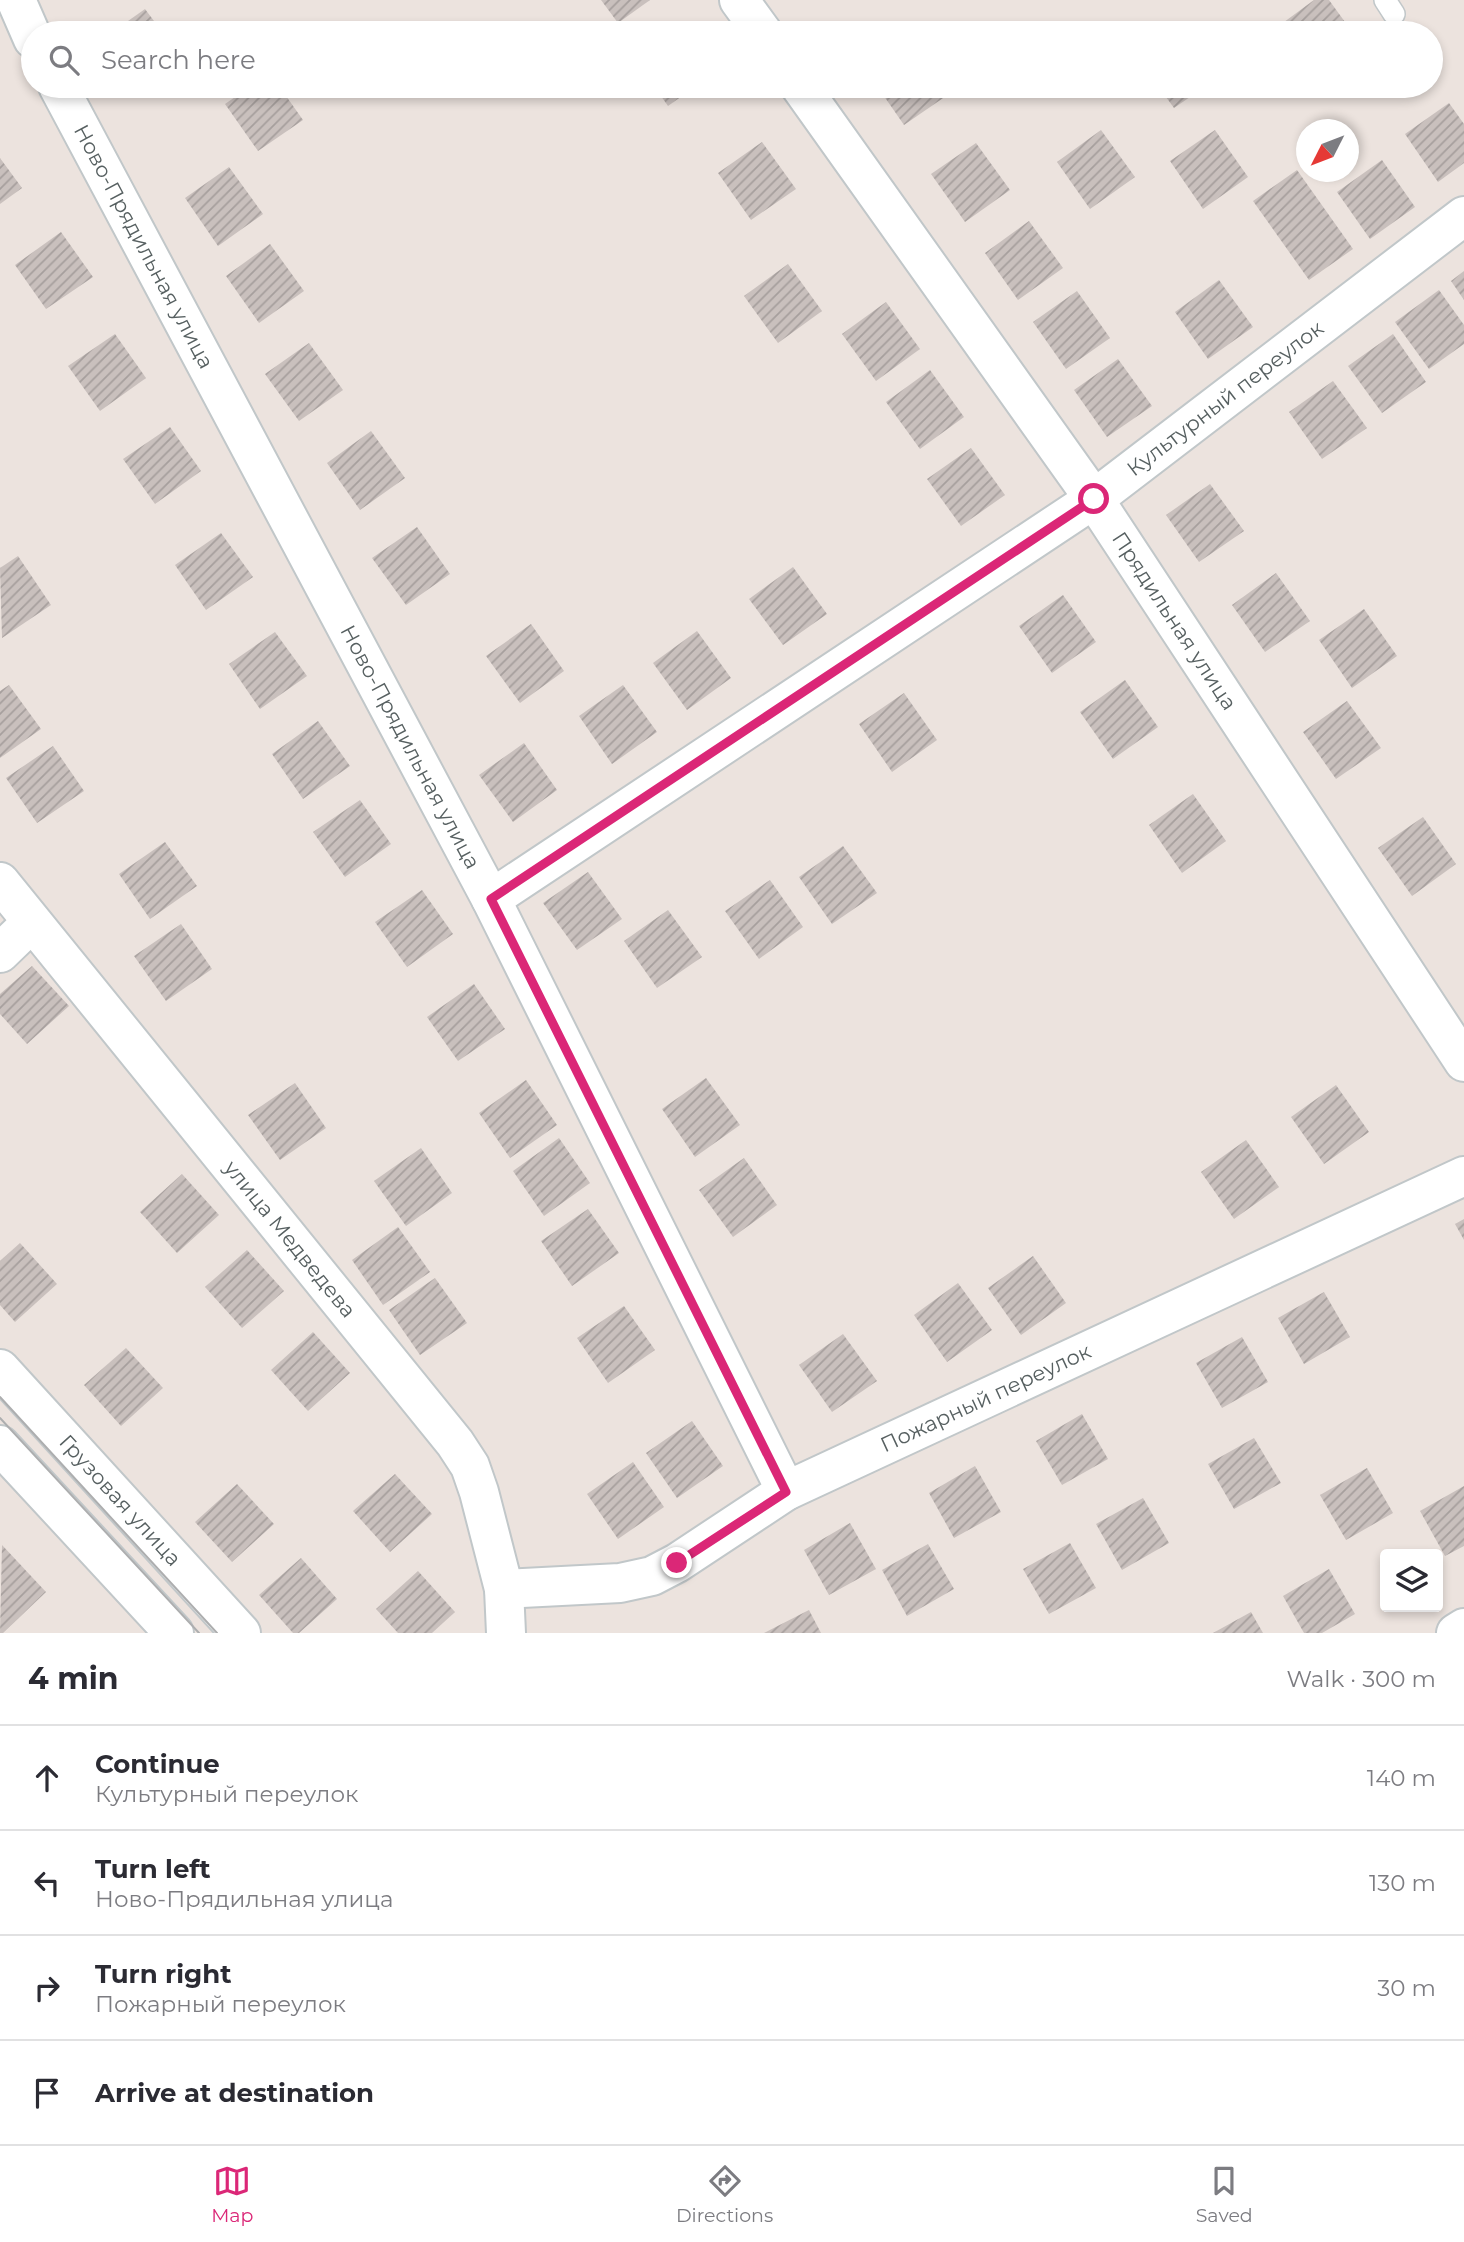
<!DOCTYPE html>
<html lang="en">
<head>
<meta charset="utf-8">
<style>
  :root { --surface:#fff; --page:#f7f7f7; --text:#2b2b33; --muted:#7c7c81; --line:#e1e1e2; --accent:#db2777 }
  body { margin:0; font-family:Montserrat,sans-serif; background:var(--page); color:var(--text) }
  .controls { position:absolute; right:21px; bottom:21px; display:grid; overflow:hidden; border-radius:7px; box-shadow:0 4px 10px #0003 }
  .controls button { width:63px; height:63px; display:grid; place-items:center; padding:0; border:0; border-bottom:2px solid var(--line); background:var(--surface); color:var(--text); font:35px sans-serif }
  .compass { position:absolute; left:1296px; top:119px; width:63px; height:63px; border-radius:50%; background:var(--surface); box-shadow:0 4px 10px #0003; rotate:228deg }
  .stop { position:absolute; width:21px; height:21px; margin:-16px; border:5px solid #db2777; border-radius:50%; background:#fff }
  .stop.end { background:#db2777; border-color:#fff; box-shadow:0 2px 7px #0008 }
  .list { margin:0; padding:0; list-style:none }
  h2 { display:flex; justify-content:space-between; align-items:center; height:91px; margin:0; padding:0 28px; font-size:30px }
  h2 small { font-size:23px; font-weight:400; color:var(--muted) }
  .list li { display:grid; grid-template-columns:46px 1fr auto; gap:21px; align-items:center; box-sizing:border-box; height:105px; padding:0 28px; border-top:2px solid var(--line) }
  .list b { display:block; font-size:26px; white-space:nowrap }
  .list p { margin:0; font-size:23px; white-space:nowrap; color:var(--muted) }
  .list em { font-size:23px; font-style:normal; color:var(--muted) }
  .icon { flex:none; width:38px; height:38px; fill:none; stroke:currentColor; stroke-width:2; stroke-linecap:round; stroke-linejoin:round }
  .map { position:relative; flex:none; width:1464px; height:1633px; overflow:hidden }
  .search { position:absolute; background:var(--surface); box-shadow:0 4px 10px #0003; left:21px; right:21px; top:21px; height:77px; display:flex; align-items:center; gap:18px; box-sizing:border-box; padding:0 24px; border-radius:38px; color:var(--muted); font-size:26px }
  .sheet { height:511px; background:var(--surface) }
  nav { display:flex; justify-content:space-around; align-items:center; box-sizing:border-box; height:98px; border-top:2px solid var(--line); background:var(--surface); font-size:19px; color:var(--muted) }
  nav a { display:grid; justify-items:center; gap:4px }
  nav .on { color:var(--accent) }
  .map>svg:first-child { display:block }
</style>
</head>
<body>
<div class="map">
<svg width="1464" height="1633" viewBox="0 0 1464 1633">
  <defs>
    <pattern id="building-hatch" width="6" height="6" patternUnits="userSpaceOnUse" patternTransform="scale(1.75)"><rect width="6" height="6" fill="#c9c0bd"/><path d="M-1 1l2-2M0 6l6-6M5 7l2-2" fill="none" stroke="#a69f9d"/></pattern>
  </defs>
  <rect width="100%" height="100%" fill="#ece3de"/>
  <g fill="url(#building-hatch)">
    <path d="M601,0H650L618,23Z"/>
    <path d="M1314,0H1329L1353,33H1286L1280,25Z"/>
    <path d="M145,9L163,33H111Z"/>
    <path d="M679,27L684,33H670Z"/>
    <path d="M251,86H279L303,120L258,151L225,104Z"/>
    <path d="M654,86H696L668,106Z"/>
    <path d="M877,86H943L949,94L904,125Z"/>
    <path d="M1158,86H1206L1174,108Z"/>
    <path d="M1449,103L1464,124V163L1438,182L1405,134Z"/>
    <path d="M1101,130L1135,177L1090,209L1057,162Z"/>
    <path d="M1215,130L1248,177L1203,209L1170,161Z"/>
    <path d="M762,142L796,189L751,220L718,173Z"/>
    <path d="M976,143L1010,190L965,222L931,174Z"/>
    <path d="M0,158L22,188L0,204Z"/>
    <path d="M1382,160L1415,207L1370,239L1337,192Z"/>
    <path d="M229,167L263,214L218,246L185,198Z"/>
    <path d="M1297,170L1353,249L1309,280L1253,201Z"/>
    <path d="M1029,221L1063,268L1018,300L985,253Z"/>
    <path d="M61,232L93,277L46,309L15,265Z"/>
    <path d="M270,244L304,291L259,323L226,276Z"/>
    <path d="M788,264L822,311L778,343L744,296Z"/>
    <path d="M1464,271V300L1451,281Z"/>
    <path d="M1219,280L1253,327L1208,359L1175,312Z"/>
    <path d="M1439,290L1464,325V344L1429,369L1395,322Z"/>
    <path d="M1077,291L1110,338L1066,369L1033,322Z"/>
    <path d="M886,302L920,349L876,381L842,334Z"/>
    <path d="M115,334L146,378L100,411L68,366Z"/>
    <path d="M1393,334L1426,382L1382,413L1348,366Z"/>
    <path d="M309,343L343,390L299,421L265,374Z"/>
    <path d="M1118,359L1152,406L1107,437L1074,390Z"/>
    <path d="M930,370L964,417L920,449L886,402Z"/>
    <path d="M1333,381L1367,428L1322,459L1289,412Z"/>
    <path d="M170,427L201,471L155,504L123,459Z"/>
    <path d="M371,431L405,478L360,510L327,463Z"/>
    <path d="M971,448L1005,495L961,526L927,479Z"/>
    <path d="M1210,484L1244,531L1199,562L1166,515Z"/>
    <path d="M417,527L450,574L406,605L372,558Z"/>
    <path d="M221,533L253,577L206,610L175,565Z"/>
    <path d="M18,556L51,605L2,638L0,568Z"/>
    <path d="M793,567L827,614L783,645L749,599Z"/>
    <path d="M1276,573L1310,621L1265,652L1232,605Z"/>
    <path d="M1063,595L1096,642L1052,673L1019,626Z"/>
    <path d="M1364,609L1397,656L1352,688L1319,640Z"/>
    <path d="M531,624L564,671L520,703L486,656Z"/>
    <path d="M697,631L731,678L687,710L653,663Z"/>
    <path d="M275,632L307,676L260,709L229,664Z"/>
    <path d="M1125,680L1158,727L1113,759L1080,712Z"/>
    <path d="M9,685L41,729L0,758V691Z"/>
    <path d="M623,685L657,732L612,764L579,716Z"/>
    <path d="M904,693L937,740L892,772L859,724Z"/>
    <path d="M1347,701L1381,748L1336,779L1303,732Z"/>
    <path d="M318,721L350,766L303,799L272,754Z"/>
    <path d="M524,743L557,790L513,822L479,775Z"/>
    <path d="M53,746L84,791L37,823L6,778Z"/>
    <path d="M1193,794L1226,841L1182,873L1149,825Z"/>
    <path d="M360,800L391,844L345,877L313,832Z"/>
    <path d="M1423,817L1456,864L1412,896L1378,848Z"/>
    <path d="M165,842L197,886L150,919L119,874Z"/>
    <path d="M843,846L877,893L832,924L799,877Z"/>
    <path d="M588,872L622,919L577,950L543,903Z"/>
    <path d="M770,880L803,927L759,959L725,911Z"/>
    <path d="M422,890L453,934L407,967L375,922Z"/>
    <path d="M668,910L702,957L657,988L624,941Z"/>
    <path d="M181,924L212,969L166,1001L134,956Z"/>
    <path d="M32,966L69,1006L27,1044L0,1014V994Z"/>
    <path d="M474,984L505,1029L458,1061L427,1017Z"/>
    <path d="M706,1078L740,1125L695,1157L662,1109Z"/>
    <path d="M526,1080L557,1125L510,1158L479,1113Z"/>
    <path d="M295,1083L326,1128L280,1160L248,1115Z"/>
    <path d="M1336,1085L1369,1132L1324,1164L1291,1117Z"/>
    <path d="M559,1138L590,1183L544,1216L513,1171Z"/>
    <path d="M1246,1140L1279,1187L1234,1219L1201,1172Z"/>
    <path d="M421,1148L452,1193L406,1226L374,1181Z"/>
    <path d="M744,1158L777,1205L733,1237L699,1190Z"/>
    <path d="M182,1174L219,1215L177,1253L140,1212Z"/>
    <path d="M588,1209L619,1253L572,1286L541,1241Z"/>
    <path d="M1464,1219V1240L1455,1224Z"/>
    <path d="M398,1227L430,1272L383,1305L352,1260Z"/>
    <path d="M20,1243L57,1284L15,1322L0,1305V1261Z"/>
    <path d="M247,1250L284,1291L242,1328L205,1287Z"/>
    <path d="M1033,1256L1066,1303L1021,1335L988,1288Z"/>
    <path d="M435,1278L467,1323L420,1355L389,1310Z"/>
    <path d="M958,1283L992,1330L947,1362L914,1315Z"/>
    <path d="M1324,1292L1350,1337L1304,1364L1278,1318Z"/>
    <path d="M624,1306L655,1350L608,1383L577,1338Z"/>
    <path d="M313,1332L350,1373L308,1411L271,1370Z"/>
    <path d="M843,1334L877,1381L832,1412L799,1365Z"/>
    <path d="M1242,1337L1268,1382L1222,1408L1196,1363Z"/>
    <path d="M126,1348L163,1388L121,1426L84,1385Z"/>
    <path d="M1082,1414L1108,1459L1062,1485L1036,1441Z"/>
    <path d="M692,1421L723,1466L677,1498L646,1453Z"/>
    <path d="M1254,1438L1281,1483L1234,1509L1208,1464Z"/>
    <path d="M633,1462L664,1507L618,1539L587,1494Z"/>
    <path d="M975,1466L1001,1512L954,1538L929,1493Z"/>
    <path d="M1367,1468L1393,1513L1346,1540L1320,1495Z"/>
    <path d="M395,1474L432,1514L390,1552L353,1511Z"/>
    <path d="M237,1484L274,1524L232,1562L195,1522Z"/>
    <path d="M1464,1486V1546L1445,1556L1420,1511Z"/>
    <path d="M1143,1498L1169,1543L1122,1570L1096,1524Z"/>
    <path d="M850,1523L876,1569L829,1595L804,1550Z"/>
    <path d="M1070,1543L1096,1588L1049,1614L1023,1569Z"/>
    <path d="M928,1544L954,1589L907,1616L882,1570Z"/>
    <path d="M2,1545L46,1592L3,1633H0Z"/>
    <path d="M301,1558L337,1599L299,1633H293L259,1595Z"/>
    <path d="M1329,1569L1355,1614L1322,1633H1304L1283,1596Z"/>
    <path d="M418,1571L455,1612L432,1633H398L376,1609Z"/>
    <path d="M809,1610L821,1633H764Z"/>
    <path d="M1251,1612L1263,1633H1213Z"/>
  </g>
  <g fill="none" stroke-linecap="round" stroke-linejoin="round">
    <defs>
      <path id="service" d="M1385,0L1394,14"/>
      <g id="minor">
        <path d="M16,0L33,39"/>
        <path d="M739,0L763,33"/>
        <path id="s1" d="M58,86L491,899L786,1491"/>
        <path id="s2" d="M800,86L1094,499L1464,1062"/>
        <path id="s3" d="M0,882L455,1443L470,1466L479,1492L504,1589L506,1633"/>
        <path id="s4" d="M491,899L1094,499L1464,216"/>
        <path d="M0,953L31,923"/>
        <path id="s5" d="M504,1589L620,1583L652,1576L677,1563L786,1491L1464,1176"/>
        <path d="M1456,1633L1464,1628"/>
      </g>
      <g id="tertiary">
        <path id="s6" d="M0,1369L241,1633"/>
        <path d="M0,1445L174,1633"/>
      </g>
    </defs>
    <use href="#service" stroke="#c1c7c9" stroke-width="24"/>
    <use href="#minor" stroke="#c1c7c9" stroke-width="42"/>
    <use href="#tertiary" stroke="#c1c7c9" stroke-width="42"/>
    <use href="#service" stroke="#fff" stroke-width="21"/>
    <use href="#minor" stroke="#fff" stroke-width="38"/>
    <use href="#tertiary" stroke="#fff" stroke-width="38"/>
    <g stroke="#adaeaf" stroke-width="2">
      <path d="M0,1397L217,1633"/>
      <path d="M0,1418L199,1633"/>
    </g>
  </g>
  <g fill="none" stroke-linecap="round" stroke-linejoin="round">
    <path stroke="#db2777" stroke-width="9" d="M677,1563L786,1492L491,899L1094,499"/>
  </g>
  <g text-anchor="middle" stroke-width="6" stroke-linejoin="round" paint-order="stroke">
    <g font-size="21" fill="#576061" stroke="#fff">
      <text dy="7" stroke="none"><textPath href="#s1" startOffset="182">Ново-Прядильная улица</textPath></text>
      <text dy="7" stroke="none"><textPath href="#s4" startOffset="889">Культурный переулок</textPath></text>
      <text dy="7" stroke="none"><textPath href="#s2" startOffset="653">Прядильная улица</textPath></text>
      <text dy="7" stroke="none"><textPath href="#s1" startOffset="749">Ново-Прядильная улица</textPath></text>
      <text dy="7" stroke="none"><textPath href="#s3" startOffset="460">улица Медведева</textPath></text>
      <text dy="7" stroke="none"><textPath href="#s5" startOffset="528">Пожарный переулок</textPath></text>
      <text dy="7" stroke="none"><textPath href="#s6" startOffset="178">Грузовая улица</textPath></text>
    </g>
  </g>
</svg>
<div class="controls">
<button><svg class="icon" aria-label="layers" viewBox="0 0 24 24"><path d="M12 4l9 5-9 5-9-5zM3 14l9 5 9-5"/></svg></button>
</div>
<svg class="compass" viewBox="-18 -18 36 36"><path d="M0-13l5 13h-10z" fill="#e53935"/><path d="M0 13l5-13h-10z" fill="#7c7c81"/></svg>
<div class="stop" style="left:1094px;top:499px"></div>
<div class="stop end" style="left:677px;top:1563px"></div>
<div class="search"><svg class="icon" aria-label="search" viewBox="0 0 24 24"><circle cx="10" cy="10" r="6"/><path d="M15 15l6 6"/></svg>Search here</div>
</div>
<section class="sheet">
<h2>4 min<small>Walk · 300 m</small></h2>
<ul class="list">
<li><svg class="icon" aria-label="ahead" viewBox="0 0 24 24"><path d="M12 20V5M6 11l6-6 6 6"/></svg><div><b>Continue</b><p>Культурный переулок</p></div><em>140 m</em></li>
<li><svg class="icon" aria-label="left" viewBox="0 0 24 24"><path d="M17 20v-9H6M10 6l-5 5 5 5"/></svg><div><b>Turn left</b><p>Ново-Прядильная улица</p></div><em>130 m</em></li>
<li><svg class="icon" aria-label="right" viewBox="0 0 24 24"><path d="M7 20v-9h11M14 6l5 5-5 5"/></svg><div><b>Turn right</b><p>Пожарный переулок</p></div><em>30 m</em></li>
<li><svg class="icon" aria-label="arrive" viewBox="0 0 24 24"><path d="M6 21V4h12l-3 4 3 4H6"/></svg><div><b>Arrive at destination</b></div></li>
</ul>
</section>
<nav>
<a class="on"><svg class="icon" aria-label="map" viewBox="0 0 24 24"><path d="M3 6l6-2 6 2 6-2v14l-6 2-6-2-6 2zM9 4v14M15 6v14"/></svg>Map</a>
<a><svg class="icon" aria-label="directions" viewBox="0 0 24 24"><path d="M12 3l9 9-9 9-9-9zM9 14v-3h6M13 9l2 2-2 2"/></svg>Directions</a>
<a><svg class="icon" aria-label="saved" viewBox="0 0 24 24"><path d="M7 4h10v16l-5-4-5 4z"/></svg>Saved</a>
</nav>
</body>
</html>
